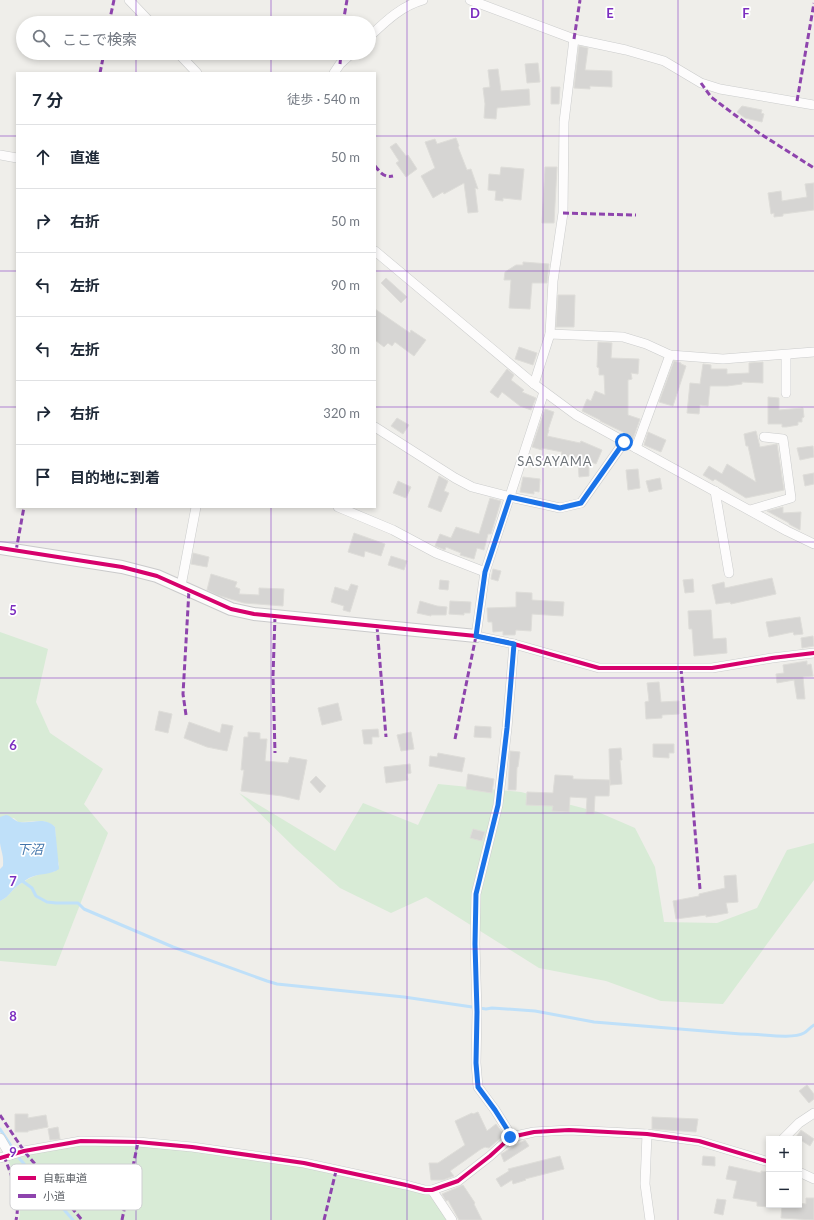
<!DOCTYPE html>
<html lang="ja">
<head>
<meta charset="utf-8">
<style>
  :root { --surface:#fff; --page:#f2f2f3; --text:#1f2937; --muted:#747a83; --line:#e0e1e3 }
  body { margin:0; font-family:Lato,"Noto Sans JP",sans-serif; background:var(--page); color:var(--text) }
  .controls { position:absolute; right:12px; bottom:12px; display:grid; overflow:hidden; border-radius:0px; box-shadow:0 2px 6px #0003 }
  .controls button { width:36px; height:36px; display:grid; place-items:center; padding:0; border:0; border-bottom:1px solid var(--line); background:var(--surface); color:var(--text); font:20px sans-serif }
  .stop { position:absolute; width:12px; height:12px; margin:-9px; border:3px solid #1a73e8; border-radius:50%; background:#fff }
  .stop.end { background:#1a73e8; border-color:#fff; box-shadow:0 1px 4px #0008 }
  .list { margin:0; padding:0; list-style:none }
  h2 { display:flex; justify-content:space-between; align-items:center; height:52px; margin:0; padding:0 16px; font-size:17px }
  h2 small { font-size:13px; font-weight:400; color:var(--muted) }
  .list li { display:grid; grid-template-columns:26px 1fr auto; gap:12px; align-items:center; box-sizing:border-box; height:64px; padding:0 16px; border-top:1px solid var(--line) }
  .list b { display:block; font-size:15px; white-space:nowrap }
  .list em { font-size:13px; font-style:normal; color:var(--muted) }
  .icon { flex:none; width:22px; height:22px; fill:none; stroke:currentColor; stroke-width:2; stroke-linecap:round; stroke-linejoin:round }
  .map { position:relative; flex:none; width:814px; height:1220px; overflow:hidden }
  .search { position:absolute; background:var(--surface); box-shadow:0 2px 6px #0003; left:16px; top:16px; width:360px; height:44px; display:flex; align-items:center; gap:10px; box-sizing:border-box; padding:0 14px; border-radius:22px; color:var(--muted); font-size:15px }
  .panel { position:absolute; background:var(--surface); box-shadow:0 2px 6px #0003; left:16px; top:72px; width:360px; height:436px; border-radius:0px }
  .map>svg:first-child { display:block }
</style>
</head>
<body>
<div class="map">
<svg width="814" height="1220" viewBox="0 0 814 1220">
  <rect width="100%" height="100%" fill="#efeeea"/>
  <g fill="#d8ebd6">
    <path d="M0,632L48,649L36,702L50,733L103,769L84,804L108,833L56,966L0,961V901C7,898 9,894 14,889C25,879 40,872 54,872L59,865L57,857L55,827C43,817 32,823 18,822L14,818L0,817Z"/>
    <path d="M438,784L521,792L598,812L635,828L655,867L664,922L717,923L757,908L787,850L814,843V880L723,1004L661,1001L606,981L539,968L426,897L391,913L340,888L296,849L239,793L335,851L363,803L418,825Z"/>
    <path d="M143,1144L306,1166L403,1188L429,1195L436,1200L449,1220H19C23,1198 15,1179 8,1159L71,1146Z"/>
  </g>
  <path fill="#bfe0f9" d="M6,815C12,816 15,822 20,822C33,824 44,816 55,827L59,869C51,875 39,873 29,878C24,881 18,885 14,889C9,894 7,898 0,901V869L3,866C4,855 1,852 0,843C0,835 0,825 0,817Z"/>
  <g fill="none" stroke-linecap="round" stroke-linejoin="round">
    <g stroke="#bfe0f9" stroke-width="3">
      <path d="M21,880L32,888L36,896L47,902L56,903H78L84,909L173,947L267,981L277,984L404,997L486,1009L492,1008L535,1011L594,1022L741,1034C758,1033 791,1040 804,1033C808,1031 810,1027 814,1025"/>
      <path d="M0,1129L19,1158L73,1220"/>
    </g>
  </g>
  <g fill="#d6d5d3" stroke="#deddd9">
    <path d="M579,46L588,48L585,70L612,71V87L590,86V89L574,88Z"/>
    <path d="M538,63L540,82L527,83L525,64Z"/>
    <path d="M498,69L501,91L529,89L530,105L497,108L496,119L484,118L485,104L483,88L490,87L488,70Z"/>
    <path d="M551,87H560L559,104H551Z"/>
    <path d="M742,106L762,110L761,113L764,114L762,122L745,118L737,112Z"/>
    <path d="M456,138L459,146L458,147L467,170L471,169L478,189L475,188L478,212L468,213L464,183L444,194L443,192L433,198L421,176L435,168L425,142L435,139L437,144Z"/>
    <path d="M396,143L406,156L408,155L417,169L406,177L396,163L399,161L390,147Z"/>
    <path d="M501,167L524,169L521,200L503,198V201L495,200L496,191L488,190L489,174L500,175Z"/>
    <path d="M545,167H557L554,223H542Z"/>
    <path d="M814,183V210L783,214V216L774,217V213L771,214L768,193L781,191L782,201L807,197L805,184Z"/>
    <path d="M523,262L549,264L547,283H532L530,309L509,308L511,280H504L505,272L516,265H523Z"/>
    <path d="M386,278L407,297L401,303L381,283Z"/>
    <path d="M558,295H575L574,327H556Z"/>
    <path d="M375,309L410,333L411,330L426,340L414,356L395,342L392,346L388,343L384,347L375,340Z"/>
    <path d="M598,342L612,343L611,358L639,359L638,374L631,373L632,379L628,380V415L640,419L633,439L623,432L600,421V420L582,411L587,399L591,401L595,391L605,395L604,375H599V368L597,367Z"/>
    <path d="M519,347L537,353L533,365L515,359Z"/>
    <path d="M674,361L681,363V364L686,366L673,406L659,402Z"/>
    <path d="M763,362V383L742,382V384L727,386H710L708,406L700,405L699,414L687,413L690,383L700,384L703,364L711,365V369H727V374L749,373V363Z"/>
    <path d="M507,369L514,375L511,380L524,390L522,392L536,398L531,410L520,406L502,392L498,398L490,392Z"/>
    <path d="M768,397L779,398V410L803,408L804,417L802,418V422H798V425L786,427H782V424H768Z"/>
    <path d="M545,409L554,412L548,430H549L547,436L580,443L581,441L602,450L596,464L589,461V476L579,477L578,459L561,455L562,452L542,448V450L532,447Z"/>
    <path d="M397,418L409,425L403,434L391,426Z"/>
    <path d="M756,431L760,447L777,444L784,490L746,498L715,479L713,481L703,475L709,466L722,474L727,464L756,482L748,446H746L744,434Z"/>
    <path d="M648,432L666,440L661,452L644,445Z"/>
    <path d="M813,446L814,457L800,460L797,448Z"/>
    <path d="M638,469L640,488L628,490L626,470Z"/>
    <path d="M814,473V484L805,486L803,475Z"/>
    <path d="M439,476L448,481L444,491L449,493L441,512L428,507Z"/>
    <path d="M523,477L540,479L539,492L534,491V494L520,492Z"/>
    <path d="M660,478L662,489L649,492L646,481Z"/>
    <path d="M398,481L411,487L406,498L393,493Z"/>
    <path d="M490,498L501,501L491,534H488L484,550L477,548L474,559L460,555L461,553L446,547L445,550L435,546L440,534L451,538L456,527L479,534Z"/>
    <path d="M783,507V513L801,512L800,530L789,524V523L767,511Z"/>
    <path d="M354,533L385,544L381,556L365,551L364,557L348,552Z"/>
    <path d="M193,553L209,557L207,567L191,564Z"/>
    <path d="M391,556L407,561L404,570L388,565Z"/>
    <path d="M493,569L501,571L498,581L491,579Z"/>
    <path d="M211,574L237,582L235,587L240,589L239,594L259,595V588L284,589L283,606L244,603L217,595L207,590Z"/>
    <path d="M772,578L776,594L731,604L730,602L716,604L712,585L724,582L725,588Z"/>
    <path d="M693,579L694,592L685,593L683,580Z"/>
    <path d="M440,580L449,581L448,590L439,589Z"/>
    <path d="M351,584L358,586L350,612L343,610L344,606L331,602L335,587L348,591Z"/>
    <path d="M516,592L532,593V600L564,602L563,616L532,614L531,631L516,630L515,635H503V631L493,632L492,622H488L487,608L516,607Z"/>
    <path d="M420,601L437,606L447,607L446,615H431V616L417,613Z"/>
    <path d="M450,601L471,602L470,613H464V615L449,614Z"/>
    <path d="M711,610L713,639L726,638L727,653L694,656L692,629H689L688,611Z"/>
    <path d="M800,617L803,634L794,635L793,632L769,637L766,622Z"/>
    <path d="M813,636L814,646L802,648L801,638Z"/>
    <path d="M807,661V665L811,664L813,676L803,677L805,699H797L794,680L777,683L776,674L784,673L783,665Z"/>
    <path d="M659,682L661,702L679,701V714L662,715V718L646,719L645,702L649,701L647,683Z"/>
    <path d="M338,703L342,720L322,725L318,708Z"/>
    <path d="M159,711L172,714L168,733L155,730Z"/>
    <path d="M189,722L220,733L222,724L233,726L227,751L207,747L184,738Z"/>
    <path d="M475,726L491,727V738L474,737Z"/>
    <path d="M378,729L379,737H372V744H364L362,730Z"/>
    <path d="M248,732L260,733V739H267L265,761L288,763L290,757L307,760L299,800L282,796L241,791L244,770H241L244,737H248Z"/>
    <path d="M411,732L414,749L401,751L397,735Z"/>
    <path d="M653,744H674V753H669V758L653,757Z"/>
    <path d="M621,748L622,760H620L622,784L610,785L609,749Z"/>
    <path d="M510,751L520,752L518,767H517L516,790H508Z"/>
    <path d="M438,753L465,758L462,772L429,766L430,756L437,757Z"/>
    <path d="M410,764L411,773L407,774L408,780L386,783L384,767Z"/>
    <path d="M468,774L494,779L492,793L466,789Z"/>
    <path d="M555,775L573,776V779L610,780L609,796H595L594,814H586L587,798L570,797L569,812L552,811L553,806L526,805L527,792L553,793Z"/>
    <path d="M316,776L326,786L320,793L310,782Z"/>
    <path d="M473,829L485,832L482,841L470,838Z"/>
    <path d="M736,875L738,902L726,903L728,913L706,917V915L676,919L673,901L699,896V894L725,888L724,876Z"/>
    <path d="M807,1085L814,1094V1099L809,1103L799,1091Z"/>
    <path d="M478,1112L487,1131L496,1124L504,1135L489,1148L485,1147L481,1149L450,1171L454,1176L443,1180H431L429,1163H438L465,1145L455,1121L472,1113L473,1114Z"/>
    <path d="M15,1114H28V1118L46,1115L48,1127L28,1131V1132H15Z"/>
    <path d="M652,1117L698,1119L696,1132L652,1129Z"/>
    <path d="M58,1127L60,1139L50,1140L48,1129Z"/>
    <path d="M801,1130L814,1139L810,1146L796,1137Z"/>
    <path d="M525,1140L529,1146L504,1162L501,1154Z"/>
    <path d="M560,1156L564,1169L525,1179L526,1180L513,1184L512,1180L501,1187L496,1179L509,1171L508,1169Z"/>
    <path d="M703,1156L715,1157V1166L702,1165Z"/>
    <path d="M729,1166L761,1173V1171L769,1172V1207L757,1206V1202L733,1198L737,1181L726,1179Z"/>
    <path d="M463,1185L475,1203L474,1204L482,1220H459L448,1200L446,1201L442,1194Z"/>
    <path d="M806,1198H814V1220L781,1218L782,1205H799V1203L806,1204Z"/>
    <path d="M717,1199L726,1200L723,1215L714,1213Z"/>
  </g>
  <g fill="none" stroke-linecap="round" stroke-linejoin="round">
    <defs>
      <g id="street">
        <path d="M129,0L151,23"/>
        <path d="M470,0L574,39L626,50L664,61L701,83L720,89L814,105"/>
        <path d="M369,37C385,22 401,6 423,0"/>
        <path d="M178,53L197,73"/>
        <path d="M334,73L340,64L352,53"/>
        <path d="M0,155L17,158"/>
        <path d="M375,251L534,384L576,415L787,531L814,544"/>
        <path d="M550,334L623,337L646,344L670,355L723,359L814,352"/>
        <path d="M786,355V393"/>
        <path d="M534,384L550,334L553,281L563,213L564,122L574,39"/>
        <path d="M544,392L485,572L476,636L514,644L599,668H712L772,658L814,653"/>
        <path d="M375,427L455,478L472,487L510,497L560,508L581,503L624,442"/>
        <path d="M636,448L670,355"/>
        <path d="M715,491L729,573"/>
        <path d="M338,507L393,530L436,553L485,572"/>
        <path d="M750,510L791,498L783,439L764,437"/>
        <path d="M181,586L196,507"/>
        <path d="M647,1134L645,1184L650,1220"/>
        <path d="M512,1137L495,1110L478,1087L476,1063L477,1012L475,944L476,894L498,805L507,728L514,644"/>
        <path d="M0,1138L10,1155"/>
        <path d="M783,1139L799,1123L814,1113"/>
        <path d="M0,1158L24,1151L81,1141L138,1142L192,1147L304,1163L406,1185L425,1190H432L458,1181L490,1156L511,1137L534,1132L569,1130L647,1134L699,1141L769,1162"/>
        <path d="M799,1172L814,1179"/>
        <path d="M432,1190L452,1220"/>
      </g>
      <path id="secondary" d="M0,548L122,567L157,576L231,609L254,614L476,636"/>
    </defs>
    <use href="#street" stroke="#cbcccc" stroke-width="10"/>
    <use href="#secondary" stroke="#cacacb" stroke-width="14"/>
    <use href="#street" stroke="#fdfcfc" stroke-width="9"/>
    <use href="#secondary" stroke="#fdfcfc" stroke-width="12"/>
    <g stroke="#8e44ad" stroke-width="3" stroke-dasharray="6 3" stroke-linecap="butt">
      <path d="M109,23L114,0"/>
      <path d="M343,23L347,0"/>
      <path d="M574,39L580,0"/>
      <path d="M340,64L341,53"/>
      <path d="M100,73L104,53"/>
      <path d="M701,83L711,97L759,133L814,168"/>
      <path d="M797,101L814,3"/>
      <path d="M375,166C380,172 384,178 393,176"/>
      <path d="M563,213L636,215"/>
      <path d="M16,551L24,507"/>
      <path d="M275,616L273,676L275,753"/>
      <path d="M377,626L386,737"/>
      <path d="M681,668L700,889"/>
      <path d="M186,715L183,694L189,590"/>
      <path d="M455,739L476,636"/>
      <path d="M0,1115L24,1151L82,1220"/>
      <path d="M4,1156C12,1177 21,1198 16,1220"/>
      <path d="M122,1220L138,1142"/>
      <path d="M324,1220L336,1171"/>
    </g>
    <defs>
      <g id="cycleway">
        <path d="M0,548L122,567L157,576L231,609L254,614L476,636L514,644L599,668H712L772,658L814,653"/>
        <path d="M0,1158L24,1151L81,1141L138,1142L192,1147L304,1163L406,1185L425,1190H432L458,1181L490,1156L511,1137L534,1132L569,1130L647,1134L699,1141L769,1162"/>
      </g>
    </defs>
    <use href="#cycleway" stroke="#fff" stroke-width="6"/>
    <use href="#cycleway" stroke="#d6006c" stroke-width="4"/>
  </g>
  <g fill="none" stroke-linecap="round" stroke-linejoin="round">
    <path stroke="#1a73e8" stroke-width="5" d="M510,1137H512L495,1110L478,1087L476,1063L477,1012L475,944L476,894L498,805L507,728L514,644L476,636L485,572L510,497L560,508L581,503L624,442"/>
  </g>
  <path fill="none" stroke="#7b2cbf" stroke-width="1" stroke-opacity="0.55" d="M136,0V23M271,0V23M407,0V1220M543,0V1220M678,0V1220M136,53V73M271,53V73M0,136H17M375,136H814M0,271H17M375,271H814M0,407H17M375,407H814M136,507V1220M271,507V1220M0,542H814M0,678H814M0,813H814M0,949H814M0,1084H814"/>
  <g text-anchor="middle" stroke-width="3.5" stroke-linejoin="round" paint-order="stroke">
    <g font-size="13" letter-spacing="1" fill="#70757a" stroke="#fff">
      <text x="555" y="466">SASAYAMA</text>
    </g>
    <g font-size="13" font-style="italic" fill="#4174aa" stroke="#fff">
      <text x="30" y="854">下沼</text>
    </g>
  </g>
  <rect x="10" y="1164" width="132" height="46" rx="6" fill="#fff" stroke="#cfd0d2" stroke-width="1"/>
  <rect x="18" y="1176" width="18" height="4" fill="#d6006c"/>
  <rect x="18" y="1194" width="18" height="4" fill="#8e44ad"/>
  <g font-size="11" fill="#5f6368">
    <text x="43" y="1182">自転車道</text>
    <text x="43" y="1200">小道</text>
  </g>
  <g font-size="13" text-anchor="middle" font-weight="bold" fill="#7b2cbf" stroke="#fff" stroke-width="3.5" stroke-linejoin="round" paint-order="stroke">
    <text x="475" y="18">D</text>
    <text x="610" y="18">E</text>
    <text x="746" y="18">F</text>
    <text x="13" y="615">5</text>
    <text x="13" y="750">6</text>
    <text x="13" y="886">7</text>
    <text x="13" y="1021">8</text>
    <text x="13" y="1157">9</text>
  </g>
</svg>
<div class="controls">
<button>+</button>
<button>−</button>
</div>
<div class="stop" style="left:624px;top:442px"></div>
<div class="stop end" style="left:510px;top:1137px"></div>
<div class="search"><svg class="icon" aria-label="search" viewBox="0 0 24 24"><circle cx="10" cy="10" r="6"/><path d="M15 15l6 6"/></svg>ここで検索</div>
<section class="panel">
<h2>7 分<small>徒歩 · 540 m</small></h2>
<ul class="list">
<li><svg class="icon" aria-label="ahead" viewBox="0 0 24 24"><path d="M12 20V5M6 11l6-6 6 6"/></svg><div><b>直進</b></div><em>50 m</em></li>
<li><svg class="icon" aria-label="right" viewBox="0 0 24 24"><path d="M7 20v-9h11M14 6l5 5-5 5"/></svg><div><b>右折</b></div><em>50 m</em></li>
<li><svg class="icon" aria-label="left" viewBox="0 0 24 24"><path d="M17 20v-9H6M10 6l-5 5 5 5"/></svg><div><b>左折</b></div><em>90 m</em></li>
<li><svg class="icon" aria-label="left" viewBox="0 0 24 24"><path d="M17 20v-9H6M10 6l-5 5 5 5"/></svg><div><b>左折</b></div><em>30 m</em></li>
<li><svg class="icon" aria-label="right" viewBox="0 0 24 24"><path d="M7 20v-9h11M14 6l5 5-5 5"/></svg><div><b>右折</b></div><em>320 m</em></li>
<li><svg class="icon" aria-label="arrive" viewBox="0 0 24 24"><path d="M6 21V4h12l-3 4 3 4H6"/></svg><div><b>目的地に到着</b></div></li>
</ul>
</section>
</div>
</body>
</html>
